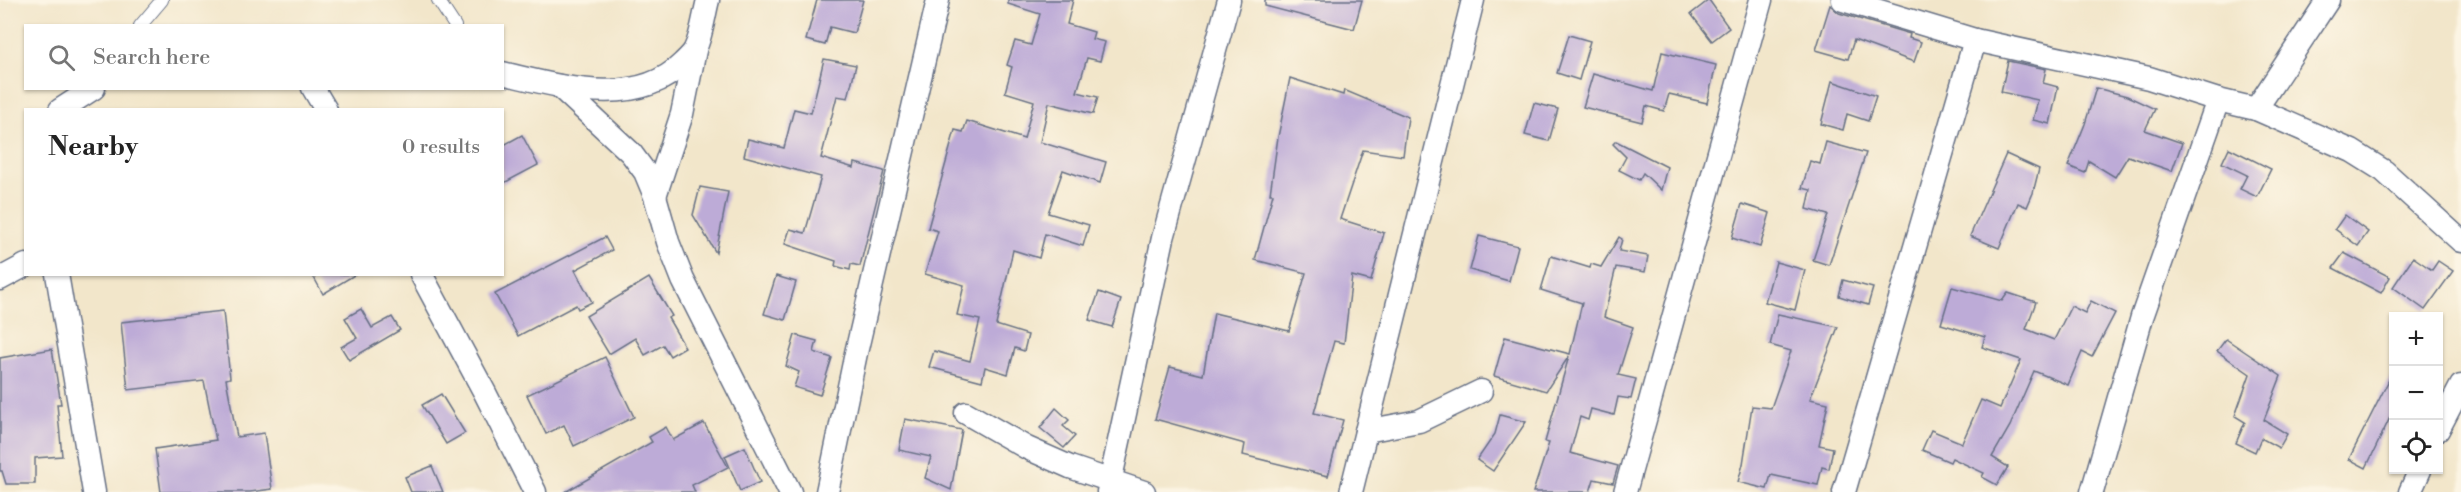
<!DOCTYPE html>
<html lang="en">
<head>
<meta charset="utf-8">
<style>
  :root { --surface:#fff; --page:#f2f2f2; --text:#222; --muted:#767676; --line:#e0e0e0 }
  body { margin:0; font-family:"Libre Bodoni",serif; background:var(--page); color:var(--text) }
  .controls { position:absolute; right:18px; bottom:18px; display:grid; overflow:hidden; border-radius:0px; box-shadow:0 2px 4px #0004 }
  .controls button { width:54px; height:54px; display:grid; place-items:center; padding:0; border:0; border-bottom:2px solid var(--line); background:var(--surface); color:var(--text); font:30px sans-serif }
  .list { margin:0; padding:0; list-style:none }
  h2 { display:flex; justify-content:space-between; align-items:center; height:78px; margin:0; padding:0 24px; font-size:26px }
  h2 small { font-size:20px; font-weight:400; color:var(--muted) }
  .icon { flex:none; width:33px; height:33px; fill:none; stroke:currentColor; stroke-width:2; stroke-linecap:round; stroke-linejoin:round }
  .map { position:relative; flex:none; width:2461px; height:492px; overflow:hidden }
  .search { position:absolute; background:var(--surface); box-shadow:0 2px 4px #0004; left:24px; top:24px; width:480px; height:66px; display:flex; align-items:center; gap:15px; box-sizing:border-box; padding:0 21px; border-radius:0px; color:var(--muted); font-size:22px }
  .panel { position:absolute; background:var(--surface); box-shadow:0 2px 4px #0004; left:24px; top:108px; width:480px; height:168px; border-radius:0px }
  .map>svg:first-child { display:block }
</style>
</head>
<body>
<div class="map">
<svg width="2461" height="492" viewBox="0 0 2461 492">
  <rect width="100%" height="100%" fill="#fcf5e5"/>
  <filter id="ink" filterUnits="userSpaceOnUse"><feTurbulence type="fractalNoise" baseFrequency=".0167" numOctaves="2"/><feDisplacementMap in="SourceGraphic" scale="12" xChannelSelector="R" yChannelSelector="G"/><feConvolveMatrix kernelMatrix="1 2 1 2 8 2 1 2 1" color-interpolation-filters="sRGB"/></filter>
  <filter id="wash" filterUnits="userSpaceOnUse"><feTurbulence type="fractalNoise" baseFrequency=".008" numOctaves="4" result="noise"/><feDisplacementMap in="SourceGraphic" scale="24" xChannelSelector="R" yChannelSelector="G"/><feGaussianBlur stdDeviation="1.35" result="paint"/><feColorMatrix in="noise" values="0 0 0 0 0 0 0 0 0 0 0 0 0 0 0 0 0 1.4 0 .05"/><feComposite in="paint" operator="in"/></filter>
  <g filter="url(#wash)">
    <rect width="100%" height="100%" fill="#f2e6ca"/>
    <g id="blocks">
      <g fill="#bdabd7">
        <path d="M817,0H863L854,33L830,27L825,45L806,40Z"/>
        <path d="M1008,0H1073L1067,24L1094,32L1092,39L1105,42L1100,61L1087,58L1077,92L1098,97L1093,114L1049,103L1040,142L1106,162L1100,183L1063,170L1048,213L1089,225L1083,246L1045,234L1039,258L1013,250L996,325L1028,335L1024,351L1015,348L1008,374L985,367L982,381L929,367L934,351L970,361L980,320L957,315L964,285L925,274L938,231L928,228L955,130L963,132L967,121L1024,139L1034,101L1005,92L1012,67L1007,65L1015,41L1031,45L1040,14L1008,4Z"/>
        <path d="M1265,0H1362L1354,29L1265,6Z"/>
        <path d="M1709,0L1729,28L1712,41L1691,14Z"/>
        <path d="M1830,5L1839,13L1910,34L1909,38L1921,42L1914,62L1854,40L1848,59L1816,50Z"/>
        <path d="M1569,35L1590,41L1579,80L1557,73Z"/>
        <path d="M1662,52L1716,65L1707,103L1669,94L1664,111L1646,106L1642,122L1583,107L1593,74L1653,91Z"/>
        <path d="M824,59L856,65L848,98L837,96L821,158L854,168L855,163L884,171L860,266L851,264L850,270L835,266L836,261L785,244L790,229L805,233L821,177L744,156L748,139L784,148L794,109L811,113Z"/>
        <path d="M2008,61L2046,69L2043,83L2058,87L2050,124L2033,120L2038,100L2001,92Z"/>
        <path d="M1290,78L1343,95L1344,90L1408,117L1403,156L1363,150L1340,219L1384,233L1371,281L1352,276L1344,343L1334,341L1314,413L1343,420L1328,476L1243,455L1245,444L1155,419L1170,367L1203,375L1214,313L1289,331L1306,273L1255,260L1273,194H1270L1278,137Z"/>
        <path d="M1832,81L1876,96L1868,121L1847,114L1843,130L1821,124Z"/>
        <path d="M2096,88L2127,96L2155,109L2145,130L2182,143L2172,171L2128,156L2115,177L2089,161L2085,173L2068,166L2085,124Z"/>
        <path d="M1534,103L1558,109L1549,141L1525,135Z"/>
        <path d="M522,135L538,165L502,184V146Z"/>
        <path d="M1616,141L1667,167L1661,190L1643,173L1639,180L1619,170L1626,157L1613,144Z"/>
        <path d="M1826,142L1866,153L1829,265L1813,260L1828,215L1807,209L1811,190L1802,188L1810,161L1820,164Z"/>
        <path d="M2229,148L2271,169L2257,197L2240,189L2247,175L2222,163Z"/>
        <path d="M2006,154L2039,169L2033,193L2027,207L2018,203L1999,248L1970,236Z"/>
        <path d="M700,187L728,192L716,253L693,215Z"/>
        <path d="M1742,204L1770,213L1760,247L1732,238Z"/>
        <path d="M2345,215L2368,232L2358,246L2335,229Z"/>
        <path d="M1479,236L1518,246L1509,281L1470,270Z"/>
        <path d="M605,237L612,250L575,270L592,302L578,309L576,305L518,336L495,294Z"/>
        <path d="M1619,237L1622,239L1619,251L1648,256L1645,272L1616,267L1604,317L1633,327L1618,375L1636,379L1631,399L1618,397L1614,415L1591,409L1588,420L1580,417L1570,453L1618,466L1613,483L1594,479L1590,492H1533L1549,443L1545,442L1569,356L1546,391L1494,376L1505,337L1570,354L1582,303L1541,290L1551,256L1590,268L1591,264L1601,267Z"/>
        <path d="M2344,253L2390,277L2381,293L2333,268Z"/>
        <path d="M2413,257L2432,270L2438,261L2453,271L2425,310L2393,287Z"/>
        <path d="M1776,262L1805,270L1795,310L1765,302Z"/>
        <path d="M312,274H356L323,294Z"/>
        <path d="M776,276L796,282L785,320L764,314Z"/>
        <path d="M649,278L672,316L668,318L685,347L670,356L663,345L645,355L635,338L609,354L586,316Z"/>
        <path d="M1843,280L1873,288L1868,305L1839,296Z"/>
        <path d="M1952,287L2002,301L2008,293L2036,302L2026,329L2054,340L2071,306L2085,313L2091,301L2115,313L2092,357L2082,352L2068,385L2034,371L2010,426L1992,457L2008,467L1997,485L1982,477L1984,473L1952,458L1950,462L1922,450L1931,430L1962,443L1981,400L2000,408L2021,360L1982,347L1985,337L1941,324Z"/>
        <path d="M1099,292L1121,300L1112,327L1089,320Z"/>
        <path d="M361,309L372,328L392,317L400,330L349,360L341,347L357,338L345,318Z"/>
        <path d="M223,311L230,378L226,379L237,437L264,433L272,489L250,492H161L155,449L216,440L204,381L128,390L121,322Z"/>
        <path d="M1778,314L1838,327L1810,399L1828,403L1819,445L1833,448L1829,469L1822,467L1818,485L1771,475L1767,489L1738,482L1743,464L1752,406L1771,408L1791,351L1770,345Z"/>
        <path d="M795,335L817,341L814,352L832,358L820,395L794,387L799,372L786,366Z"/>
        <path d="M2226,339L2281,376L2264,420L2287,434L2279,448L2261,438L2255,452L2236,443L2245,422L2235,416L2250,374L2217,351Z"/>
        <path d="M52,349L61,404H57L62,456L35,458V484H6L2,471H0V358Z"/>
        <path d="M605,357L634,417L574,446L564,425L546,434L527,395Z"/>
        <path d="M2394,370V409L2366,468L2349,459Z"/>
        <path d="M441,394L465,433L446,444L422,405Z"/>
        <path d="M1056,408L1069,420L1063,426L1075,436L1064,448L1040,428Z"/>
        <path d="M1500,415L1526,422L1493,471L1477,460L1495,434Z"/>
        <path d="M905,419L962,430L951,490L925,478L931,457L899,450Z"/>
        <path d="M704,423L728,467L692,485L695,492H565L652,442L649,437L666,427L673,440Z"/>
        <path d="M745,447L760,482L740,491L725,456Z"/>
        <path d="M432,466L443,492H411L405,477Z"/>
      </g>
    </g>
  </g>
  <g filter="url(#ink)">
    <use href="#blocks" fill-opacity="0" stroke="#666f84" stroke-width="1.5"/>
    <g fill="none" stroke-linecap="round" stroke-linejoin="round">
      <defs>
        <g id="service">
          <path d="M438,0L455,26"/>
          <path d="M140,26L162,0"/>
        </g>
        <g id="minor">
          <path d="M1843,0L1975,40L2149,78L2218,100L2256,109L2352,151L2384,171L2461,241"/>
          <path d="M502,73C559,86 636,110 683,63C687,59 693,54 695,49C702,35 704,15 708,0"/>
          <path d="M559,86L631,153L645,172L655,196L668,242L683,280L790,492"/>
          <path d="M313,88L326,110"/>
          <path d="M2256,109L2328,0"/>
          <path d="M60,110L94,88"/>
          <path d="M655,196L682,114L695,50"/>
          <path d="M57,274L94,492"/>
          <path d="M421,274L485,393L535,492"/>
          <path d="M0,279L26,265"/>
          <path d="M966,413L1027,448L1070,467L1144,492"/>
          <path d="M2438,430L2461,386"/>
          <path d="M1366,431L1419,421L1481,391"/>
          <path d="M827,492L856,353L938,0"/>
          <path d="M1108,492L1163,238L1229,0"/>
          <path d="M1351,492L1473,0"/>
          <path d="M1625,492L1761,0"/>
          <path d="M1844,492L1975,40"/>
          <path d="M2092,492L2142,317L2218,100"/>
          <path d="M2410,492L2420,470"/>
        </g>
      </defs>
      <use href="#service" stroke="#666f84" stroke-width="14"/>
      <use href="#minor" stroke="#666f84" stroke-width="25"/>
      <use href="#service" stroke="#fff" stroke-width="12"/>
      <use href="#minor" stroke="#fff" stroke-width="22"/>
    </g>
  </g>
</svg>
<div class="controls">
<button>+</button>
<button>−</button>
<button><svg class="icon" aria-label="locate" viewBox="0 0 24 24"><circle cx="12" cy="12" r="6"/><path d="M12 2v4M12 18v4M2 12h4M18 12h4"/></svg></button>
</div>
<div class="search"><svg class="icon" aria-label="search" viewBox="0 0 24 24"><circle cx="10" cy="10" r="6"/><path d="M15 15l6 6"/></svg>Search here</div>
<section class="panel">
<h2>Nearby<small>0 results</small></h2>
<ul class="list">
</ul>
</section>
</div>
</body>
</html>
